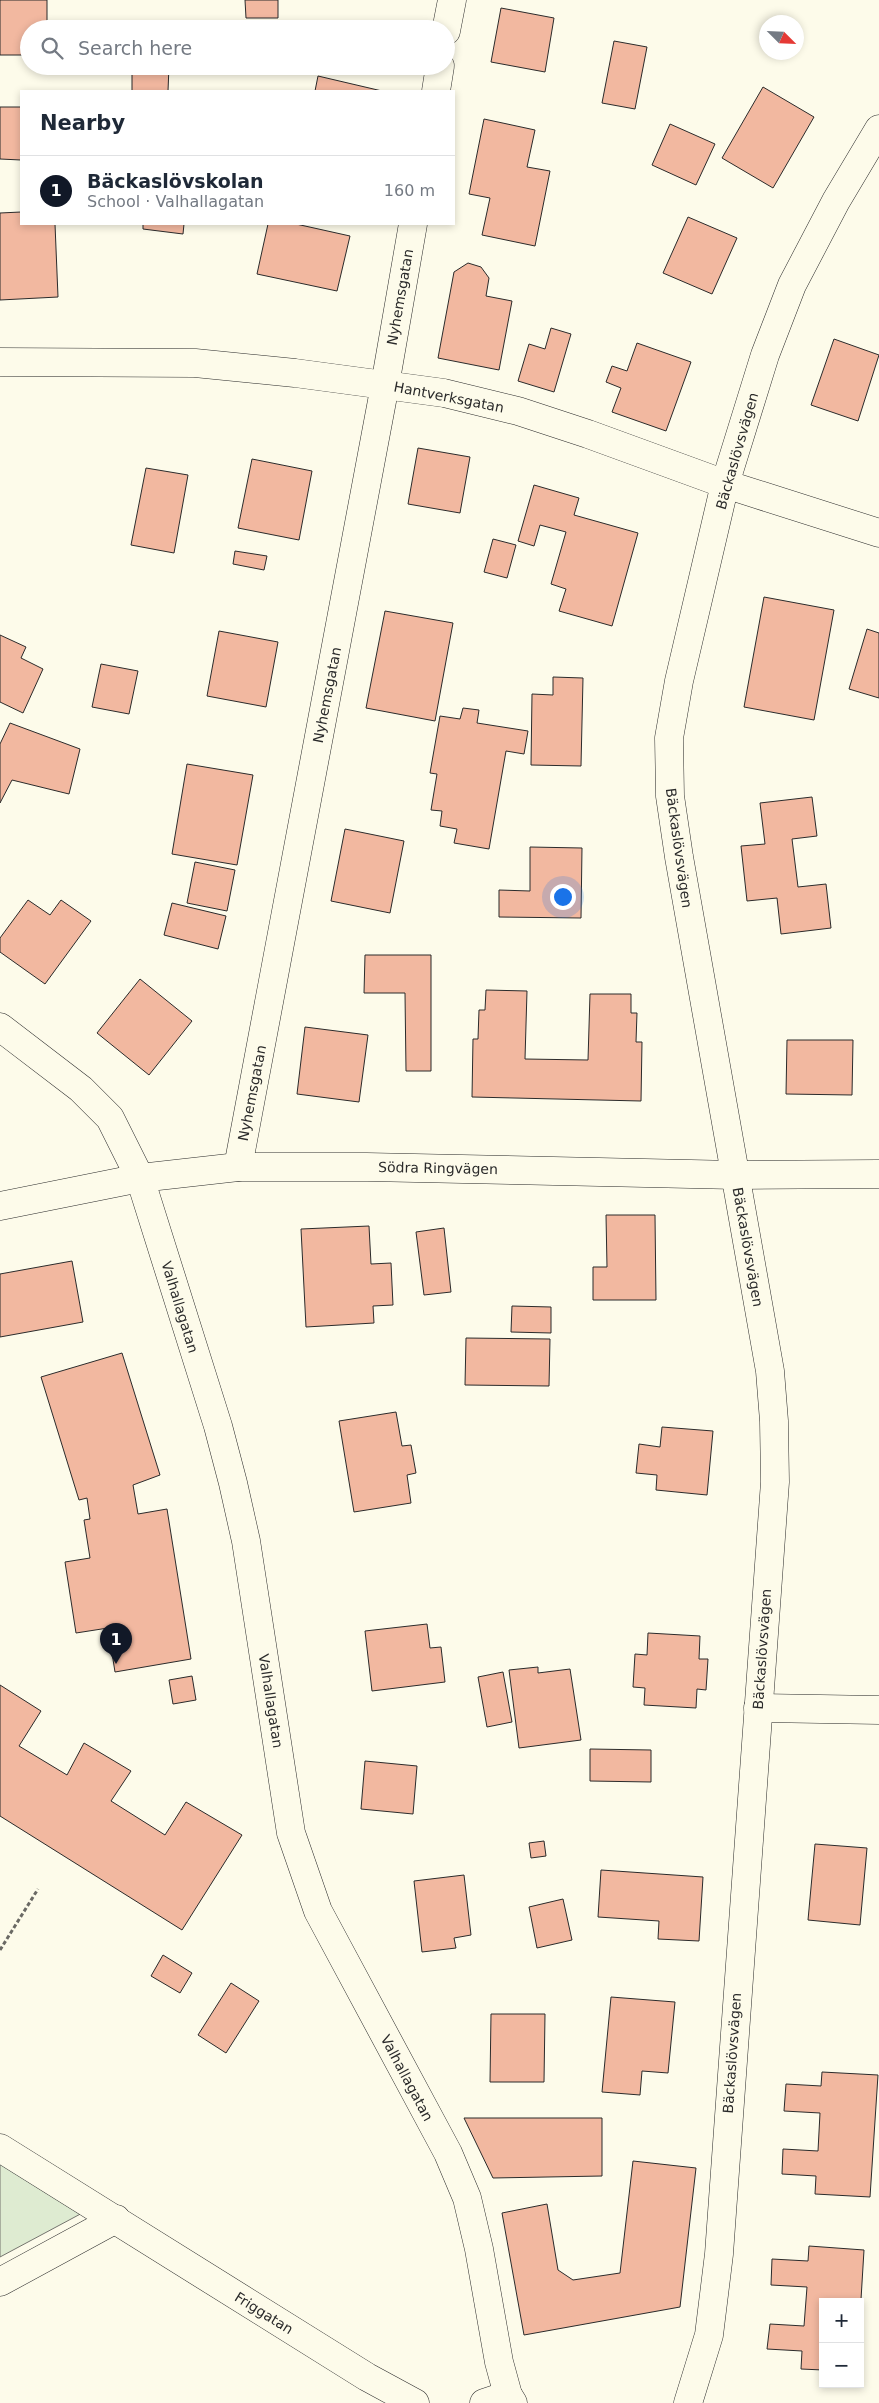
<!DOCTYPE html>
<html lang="en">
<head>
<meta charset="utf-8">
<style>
  :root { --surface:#fff; --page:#f6f6f7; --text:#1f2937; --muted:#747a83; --line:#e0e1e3; --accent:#111827 }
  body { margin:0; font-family:"DejaVu Sans",sans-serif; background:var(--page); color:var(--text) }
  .controls { position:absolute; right:15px; bottom:15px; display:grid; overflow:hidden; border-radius:0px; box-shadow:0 2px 8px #0003 }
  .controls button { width:45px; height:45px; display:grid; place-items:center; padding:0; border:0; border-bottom:1px solid var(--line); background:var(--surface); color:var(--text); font:25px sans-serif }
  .compass { position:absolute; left:759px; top:15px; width:45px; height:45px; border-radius:50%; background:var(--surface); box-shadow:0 2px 8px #0003; rotate:114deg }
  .you { position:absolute; left:562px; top:896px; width:18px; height:18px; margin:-12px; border:4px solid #fff; border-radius:50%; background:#1a73e8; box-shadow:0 0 0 8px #1a73e833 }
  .badge { display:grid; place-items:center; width:32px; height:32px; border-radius:50%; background:var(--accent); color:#fff; font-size:16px; font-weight:700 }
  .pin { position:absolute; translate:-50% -41px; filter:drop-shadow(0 1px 2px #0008) }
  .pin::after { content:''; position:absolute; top:26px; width:18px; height:15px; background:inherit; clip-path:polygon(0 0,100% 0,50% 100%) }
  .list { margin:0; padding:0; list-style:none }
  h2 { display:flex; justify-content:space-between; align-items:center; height:65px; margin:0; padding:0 20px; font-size:21px }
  h2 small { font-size:16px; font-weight:400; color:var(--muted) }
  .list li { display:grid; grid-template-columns:32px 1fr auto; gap:15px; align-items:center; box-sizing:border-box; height:70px; padding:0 20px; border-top:1px solid var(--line) }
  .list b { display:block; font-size:19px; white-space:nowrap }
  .list p { margin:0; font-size:16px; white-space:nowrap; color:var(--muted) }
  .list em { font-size:16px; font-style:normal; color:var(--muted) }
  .icon { flex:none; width:28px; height:28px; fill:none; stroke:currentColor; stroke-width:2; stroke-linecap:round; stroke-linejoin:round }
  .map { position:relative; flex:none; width:879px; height:2403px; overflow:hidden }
  .search { position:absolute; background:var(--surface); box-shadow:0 2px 8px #0003; left:20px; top:20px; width:435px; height:55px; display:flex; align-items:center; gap:12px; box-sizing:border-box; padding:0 18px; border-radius:28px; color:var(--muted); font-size:19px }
  .panel { position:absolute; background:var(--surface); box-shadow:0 2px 8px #0003; left:20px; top:90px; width:435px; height:135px; border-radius:0px }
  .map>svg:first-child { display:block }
</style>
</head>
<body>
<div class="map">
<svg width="879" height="2403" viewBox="0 0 879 2403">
  <rect width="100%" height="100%" fill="#fdfbea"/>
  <path fill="#deebd1" stroke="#74746e" d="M0,2159L86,2211L0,2257Z"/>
  <g fill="#f2b8a0" stroke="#2b2b2b">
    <path d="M0,0H47V29H29V55H0Z"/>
    <path d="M245,0H278V18H246Z"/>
    <path d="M501,8L554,18L545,72L491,62Z"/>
    <path d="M614,41L647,47L635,109L602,103Z"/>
    <path d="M132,66H169L168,91H132Z"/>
    <path d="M318,76L382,91H315Z"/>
    <path d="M763,87L814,117L773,188L722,158Z"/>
    <path d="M0,107H21V160L0,159Z"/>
    <path d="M484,119L535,130L527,167L550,171L535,246L482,235L490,198L469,194Z"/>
    <path d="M670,124L715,144L696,185L652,165Z"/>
    <path d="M21,212V224H55L58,297L0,300V213Z"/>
    <path d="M688,217L737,238L712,294L663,273Z"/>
    <path d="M143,224H184L183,234L143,229Z"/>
    <path d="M268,224H296L350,236L337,291L257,274Z"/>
    <path d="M468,263L481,267L489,278L486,296L512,301L499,370L438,358L454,272Z"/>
    <path d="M551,328L571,334L554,392L518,381L529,344L545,349Z"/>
    <path d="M834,339L879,355L858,421L811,405Z"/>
    <path d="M637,343L691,362L666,431L612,412L621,388L606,382L612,366L627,371Z"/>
    <path d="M418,448L470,457L460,513L408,504Z"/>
    <path d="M252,459L312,471L299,540L238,528Z"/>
    <path d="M146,468L188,475L174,553L131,545Z"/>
    <path d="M534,485L579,498L574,515L638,533L612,626L559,611L566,589L551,584L566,532L540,525L534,546L518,541Z"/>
    <path d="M493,539L516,545L507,578L484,572Z"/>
    <path d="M235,551L267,556L264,570L233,564Z"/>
    <path d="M764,597L834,610L814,720L744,707Z"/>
    <path d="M385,611L453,623L435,721L366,708Z"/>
    <path d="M867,629L879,633V698L849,689Z"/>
    <path d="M219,631L278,642L266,707L207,696Z"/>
    <path d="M0,635L26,647L21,658L43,669L23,713L0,702Z"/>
    <path d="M101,664L138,671L129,714L92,707Z"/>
    <path d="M553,677L583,678L581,766L531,765L532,694L553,695Z"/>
    <path d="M463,708L479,710L477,723L528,731L524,754L506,751L489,849L454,843L457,829L440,826L442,811L431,810L437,774L430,773L440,716L460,719Z"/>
    <path d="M10,723L80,749L69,794L12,780L0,803V744Z"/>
    <path d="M187,764L253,775L237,865L172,854Z"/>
    <path d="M812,797L817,836L792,839L798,887L826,884L831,928L781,934L777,898L747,901L741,846L765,844L760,803Z"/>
    <path d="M345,829L404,841L390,913L331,901Z"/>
    <path d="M530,847L582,848L581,918L499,917V890L530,891Z"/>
    <path d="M195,862L235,870L227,911L187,903Z"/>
    <path d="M28,900L50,915L61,900L91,921L45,984L0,952V938Z"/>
    <path d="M172,903L226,916L218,949L164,935Z"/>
    <path d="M365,955H431V1071H406L405,993H364Z"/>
    <path d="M140,979L192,1021L149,1075L97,1033Z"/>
    <path d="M486,990L527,991L525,1059L588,1060L590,994H631V1013H637L636,1042H642L641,1101L472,1097L473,1039H478L479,1010H485Z"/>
    <path d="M305,1027L368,1035L359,1102L297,1094Z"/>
    <path d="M787,1040H853L852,1095L786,1094Z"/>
    <path d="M606,1215H655L656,1300H593V1267H607Z"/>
    <path d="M369,1226L371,1264L391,1263L393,1305L373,1306L374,1323L306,1327L301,1229Z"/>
    <path d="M444,1228L451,1292L424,1295L416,1232Z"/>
    <path d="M72,1261L83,1322L0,1337V1274Z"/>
    <path d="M512,1306L551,1307V1333L511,1332Z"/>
    <path d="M466,1338L550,1339L549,1386L465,1385Z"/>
    <path d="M122,1353L160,1475L133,1485L138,1514L167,1509L191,1659L115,1672L108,1628L76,1633L65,1562L90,1558L84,1520L90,1519L87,1498L79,1500L41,1377Z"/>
    <path d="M396,1412L402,1446L411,1445L416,1473L407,1475L411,1503L354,1512L339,1421Z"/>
    <path d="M662,1427L713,1431L707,1495L656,1490L657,1475L636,1473L639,1444L660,1447Z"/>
    <path d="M427,1624L430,1648L441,1647L445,1682L372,1691L365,1631Z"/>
    <path d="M648,1633L700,1636L699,1659H708L706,1690L697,1689L696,1708L644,1705L645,1688L633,1687L635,1654L647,1655Z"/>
    <path d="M538,1667V1673L570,1669L581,1740L519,1748L509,1670Z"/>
    <path d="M503,1672L512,1722L487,1727L478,1677Z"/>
    <path d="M192,1676L196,1700L173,1704L169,1680Z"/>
    <path d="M0,1685L41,1711L19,1746L67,1775L84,1743L131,1771L111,1801L165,1835L186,1802L242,1835L182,1930L0,1816Z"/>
    <path d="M590,1749L651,1750V1782L590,1781Z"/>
    <path d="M365,1761L417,1766L413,1814L361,1809Z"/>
    <path d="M544,1841L546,1856L531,1858L529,1843Z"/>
    <path d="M815,1844L867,1848L860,1925L808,1920Z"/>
    <path d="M601,1870L703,1877L699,1941L658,1939L659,1921L598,1917Z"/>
    <path d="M464,1875L471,1935L454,1938L456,1948L422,1952L414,1881Z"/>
    <path d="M563,1899L572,1940L537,1948L529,1907Z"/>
    <path d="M163,1955L192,1973L180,1993L151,1976Z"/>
    <path d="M231,1983L259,2001L226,2053L198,2035Z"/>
    <path d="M611,1997L675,2002L668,2073L642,2071L640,2095L602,2092Z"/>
    <path d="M491,2014H545L544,2082H490Z"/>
    <path d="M822,2072L878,2075L870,2197L815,2194L816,2176L782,2174L783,2149L818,2151L820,2113L784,2111L786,2084L821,2086Z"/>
    <path d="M464,2118H602V2176L493,2178Z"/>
    <path d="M633,2161L696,2168L680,2307L524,2335L502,2213L547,2204L558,2270L573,2280L620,2273Z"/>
    <path d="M809,2246L864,2250L860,2316V2302H823V2370L801,2369L802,2351L767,2349L770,2324L804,2326L807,2287L771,2285L772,2259L808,2261Z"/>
  </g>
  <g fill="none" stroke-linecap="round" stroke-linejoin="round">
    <defs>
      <g id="minor">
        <path d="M446,31L452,0"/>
        <path d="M436,91L440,66"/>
        <path d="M0,362L195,363L295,373L444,393L518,411L588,434L725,484L879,533"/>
        <path d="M0,1027L81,1089L110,1118L140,1178L218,1426L233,1483L246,1541L291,1833L318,1911L448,2153L467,2198L479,2249L499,2362L508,2395L513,2403"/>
        <path d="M238,1167L385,385L413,224"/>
        <path d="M0,1206L140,1178L238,1167H367L736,1175L879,1174"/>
        <path d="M758,1708L879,1710"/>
        <path d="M0,2148L367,2377L415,2403"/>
        <path d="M0,2282L116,2219"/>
        <path d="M484,2403L508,2395"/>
        <path d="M688,2403L709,2335L719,2254L775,1482L774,1421L770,1371L679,857L670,796L669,738L679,681L725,484L765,355L792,285L836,201L879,129"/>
      </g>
    </defs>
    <use href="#minor" stroke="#2b2b2b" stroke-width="29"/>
    <path stroke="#6a6964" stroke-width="3" stroke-dasharray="4 2.5" stroke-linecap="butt" d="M0,1950L38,1889"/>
    <use href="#minor" stroke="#fdfbea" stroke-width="28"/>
  </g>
  <g text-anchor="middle" stroke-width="4" stroke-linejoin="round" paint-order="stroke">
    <g font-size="14" fill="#2b2b2b" stroke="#fdfbea">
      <text transform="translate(400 297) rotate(-80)" y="5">Nyhemsgatan</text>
      <text transform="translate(449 397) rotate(11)" y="5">Hantverksgatan</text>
      <text transform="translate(737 451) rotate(-74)" y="5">Bäckaslövsvägen</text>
      <text transform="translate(327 695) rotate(-79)" y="5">Nyhemsgatan</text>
      <text transform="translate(679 848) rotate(82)" y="5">Bäckaslövsvägen</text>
      <text transform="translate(252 1093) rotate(-79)" y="5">Nyhemsgatan</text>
      <text transform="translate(438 1168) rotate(1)" y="5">Södra Ringvägen</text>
      <text transform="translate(748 1247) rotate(80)" y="5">Bäckaslövsvägen</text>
      <text transform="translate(180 1307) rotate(73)" y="5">Valhallagatan</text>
      <text transform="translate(762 1649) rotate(-86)" y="5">Bäckaslövsvägen</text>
      <text transform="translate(271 1701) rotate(81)" y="5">Valhallagatan</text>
      <text transform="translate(732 2053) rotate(-86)" y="5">Bäckaslövsvägen</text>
      <text transform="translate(407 2078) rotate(62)" y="5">Valhallagatan</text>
      <text transform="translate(264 2313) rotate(32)" y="5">Friggatan</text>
    </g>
  </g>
</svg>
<div class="controls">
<button>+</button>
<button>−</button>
</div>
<svg class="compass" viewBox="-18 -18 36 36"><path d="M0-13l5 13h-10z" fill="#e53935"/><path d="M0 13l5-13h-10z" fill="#747a83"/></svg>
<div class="you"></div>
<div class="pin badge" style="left:116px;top:1664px">1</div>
<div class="search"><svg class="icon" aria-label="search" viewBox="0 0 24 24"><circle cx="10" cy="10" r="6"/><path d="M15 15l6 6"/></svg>Search here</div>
<section class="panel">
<h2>Nearby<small></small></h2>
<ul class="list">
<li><span class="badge">1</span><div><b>Bäckaslövskolan</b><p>School · Valhallagatan</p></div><em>160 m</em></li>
</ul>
</section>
</div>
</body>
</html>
